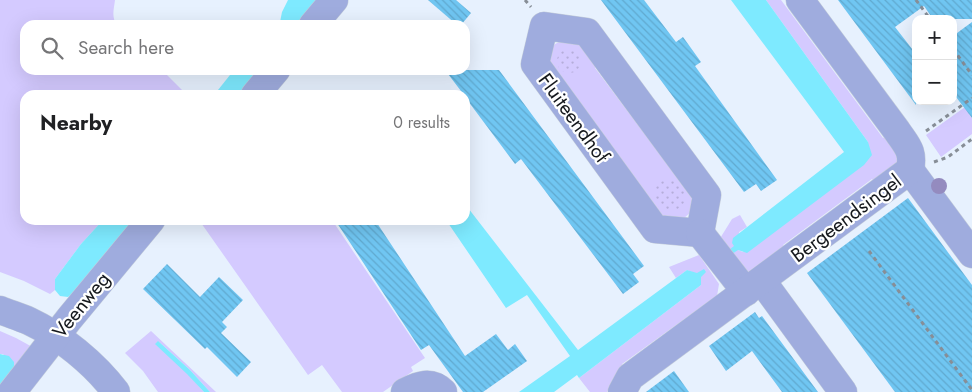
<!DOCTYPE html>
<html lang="en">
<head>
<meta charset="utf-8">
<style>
  :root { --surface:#fff; --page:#f6f6f6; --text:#202124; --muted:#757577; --line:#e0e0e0 }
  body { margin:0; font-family:Jost,sans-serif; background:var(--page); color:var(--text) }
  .controls { position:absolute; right:15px; top:15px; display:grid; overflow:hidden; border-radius:10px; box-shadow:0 5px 20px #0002 }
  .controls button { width:45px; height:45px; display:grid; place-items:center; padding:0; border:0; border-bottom:1px solid var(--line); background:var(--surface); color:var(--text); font:25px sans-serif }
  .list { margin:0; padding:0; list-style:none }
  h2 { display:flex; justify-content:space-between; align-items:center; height:65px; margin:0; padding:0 20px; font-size:21px }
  h2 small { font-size:16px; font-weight:400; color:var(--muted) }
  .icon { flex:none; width:28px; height:28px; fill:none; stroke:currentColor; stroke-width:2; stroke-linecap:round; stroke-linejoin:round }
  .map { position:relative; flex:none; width:972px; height:392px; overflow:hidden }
  .search { position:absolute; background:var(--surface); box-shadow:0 5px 20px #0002; left:20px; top:20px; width:450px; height:55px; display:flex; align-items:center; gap:12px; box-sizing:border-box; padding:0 18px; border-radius:15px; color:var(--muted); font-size:19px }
  .panel { position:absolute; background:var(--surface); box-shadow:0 5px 20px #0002; left:20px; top:90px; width:450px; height:135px; border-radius:15px }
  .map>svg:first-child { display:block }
</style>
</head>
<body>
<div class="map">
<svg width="972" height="392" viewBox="0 0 972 392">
  <defs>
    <pattern id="garden-dots" width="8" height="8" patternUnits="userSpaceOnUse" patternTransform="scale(1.25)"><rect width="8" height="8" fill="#d4caff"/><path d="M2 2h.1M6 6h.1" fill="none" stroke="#b5adda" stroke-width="1.8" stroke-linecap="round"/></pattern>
    <pattern id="building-back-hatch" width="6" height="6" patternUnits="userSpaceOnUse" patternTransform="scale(1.25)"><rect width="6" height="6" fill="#70c6f2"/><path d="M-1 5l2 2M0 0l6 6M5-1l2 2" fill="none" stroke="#60a9cf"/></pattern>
  </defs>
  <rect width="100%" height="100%" fill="#e7f1fe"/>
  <g fill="#d4caff">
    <path d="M0,0H115C114,9 111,17 117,25H25V70H162L187,95H25V220H103L81,244L55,279V290L50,294L24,281L0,272Z"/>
    <path d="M766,0H781L883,138L890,134L895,142L898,166L877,185L872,179L783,245L788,252L748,274L719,240L732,219L740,215L747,227L739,232L738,250L743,252L868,142Z"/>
    <path d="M576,36L597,58L595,68L672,170L681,171L694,188L692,211L683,219L666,223L644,200V190L569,88L559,87L546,57L552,46L567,37Z"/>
    <path d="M972,102V112L969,114L972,118V134L941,157L926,135Z"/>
    <path d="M199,220H332L425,358L411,367L413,371L383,392H342L322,365L308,375Z"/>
    <path d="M699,255L719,284L717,296L710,303L708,302L622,364L626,372L613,382L607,392H590L579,378L701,285L697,274L687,270L676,278L669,267Z"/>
    <path d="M0,331L16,338L36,349L18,371L3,354H0Z"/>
    <path d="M151,331L216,392H210L190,370L158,341L204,392H158L143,371L125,353Z"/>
  </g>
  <g fill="url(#garden-dots)">
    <circle cx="569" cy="61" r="12"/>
    <circle cx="670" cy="195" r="16"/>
  </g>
  <g fill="#7eeaff">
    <path d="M288,0H319L299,25H278L280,22L282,12Z"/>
    <path d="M731,0H766L868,142L872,155L864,165L747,253L738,250L732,254L729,250L734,246L732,243L733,238L844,152Z"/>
    <path d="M234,70H260L238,95H214Z"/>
    <path d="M465,204L578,350L687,270L697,273L704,269L706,272L701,277V285L579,378L577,375L554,392H519L570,356L527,295L506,308L446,220H465Z"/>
    <path d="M103,220H135L78,289L68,297L60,296L55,290V279L81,244Z"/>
    <path d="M158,341L190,370L210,392H204L187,374L155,344Z"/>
    <path d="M0,354L9,356L14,362V369L0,387Z"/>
  </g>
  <g fill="url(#building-back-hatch)">
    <path d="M428,0H456L471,13L461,25H457Z"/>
    <path d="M601,0H644L676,42L683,37L701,62L695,66L777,180L761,191L756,184L744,192Z"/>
    <path d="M838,0H972V19H933L924,6L895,27L916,54V105Z"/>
    <path d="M972,22V118L953,93V36Z"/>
    <path d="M445,70H499L644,266L633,274L639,282L623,294L521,159L515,164L465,97V95H464Z"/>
    <path d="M908,198L972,285V392H895L807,273Z"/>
    <path d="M335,220H375L465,356L496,334L508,350L515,344L527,361L483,392H463L429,345L421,350Z"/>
    <path d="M167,264L200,297L219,277L243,300L222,322L227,327L221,333L251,362L237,377L207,347L205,349L143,289Z"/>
    <path d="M755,312L759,318L762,316L818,392H782L752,351L726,371L709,346Z"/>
    <path d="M674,371L689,392H646Z"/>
  </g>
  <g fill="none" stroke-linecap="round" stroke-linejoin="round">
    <defs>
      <g id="minor">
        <path d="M313,25L334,0"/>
        <path d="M544,26L587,32L707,195L700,233L655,229L535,64Z"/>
        <path d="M255,95L276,70"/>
        <path d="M910,170L972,254"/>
        <path d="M700,233L746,292"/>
        <path d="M762,281L843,392"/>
        <path d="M0,310C10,314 20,317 29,321C61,336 95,364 116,392"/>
        <path d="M12,392L69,319L151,220"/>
        <path d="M405,392C419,385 431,380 443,392"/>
        <path d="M622,392L630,377L910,170C914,151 907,146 897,131L800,0"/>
      </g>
    </defs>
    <use href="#minor" stroke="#c5ceda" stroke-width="29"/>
    <g stroke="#878e97" stroke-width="3" stroke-dasharray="4 4" stroke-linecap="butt">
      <path d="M525,0L531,7"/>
      <path d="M916,0L930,19"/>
      <path d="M953,49L972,75"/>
      <path d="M926,131L972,98"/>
      <path d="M934,162L948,157L972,139"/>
      <path d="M869,251L972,390"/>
    </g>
    <use href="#minor" stroke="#9facde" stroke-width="28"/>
  </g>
  <circle fill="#948bbf" cx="939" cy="186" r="8"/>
  <g text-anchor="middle" stroke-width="4.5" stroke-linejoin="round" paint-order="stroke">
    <g font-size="20" fill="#15181d" stroke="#fff">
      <text transform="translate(574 118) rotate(54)" y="7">Fluiteendhof</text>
      <text transform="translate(846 218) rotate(-37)" y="7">Bergeendsingel</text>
      <text transform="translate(81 305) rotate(-51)" y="7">Veenweg</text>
    </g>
  </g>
</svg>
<div class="controls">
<button>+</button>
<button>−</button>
</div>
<div class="search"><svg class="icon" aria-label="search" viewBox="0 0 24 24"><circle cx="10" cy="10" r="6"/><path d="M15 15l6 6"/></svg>Search here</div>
<section class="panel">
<h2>Nearby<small>0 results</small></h2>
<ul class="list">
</ul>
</section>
</div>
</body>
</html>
